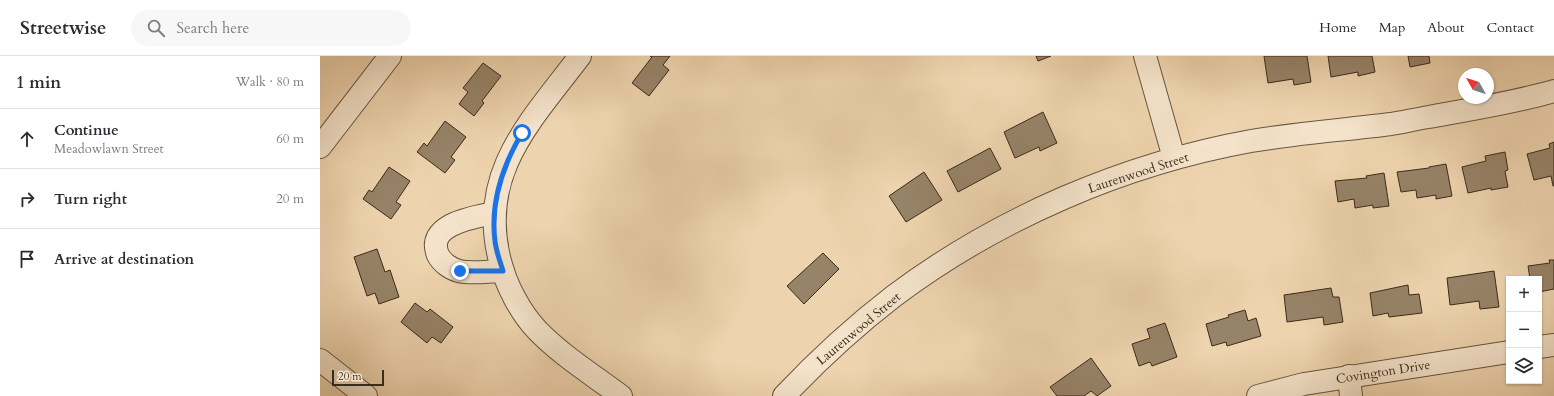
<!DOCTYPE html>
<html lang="en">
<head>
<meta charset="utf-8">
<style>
  :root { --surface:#fff; --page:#f7f7f7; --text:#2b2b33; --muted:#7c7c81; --line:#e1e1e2 }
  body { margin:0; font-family:Cardo,serif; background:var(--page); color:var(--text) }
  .controls { position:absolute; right:12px; bottom:12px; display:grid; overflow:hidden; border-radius:0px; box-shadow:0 1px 3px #0004 }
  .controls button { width:36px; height:36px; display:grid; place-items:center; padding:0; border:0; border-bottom:1px solid var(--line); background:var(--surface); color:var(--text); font:20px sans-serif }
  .compass { position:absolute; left:1138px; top:12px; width:36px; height:36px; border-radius:50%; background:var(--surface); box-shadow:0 1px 3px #0004; rotate:309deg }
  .scale { position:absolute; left:12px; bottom:10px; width:52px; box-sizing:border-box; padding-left:4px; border:2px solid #392b1d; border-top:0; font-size:11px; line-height:14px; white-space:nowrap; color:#392b1d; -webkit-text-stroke:3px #f4e3ca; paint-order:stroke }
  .stop { position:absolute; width:12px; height:12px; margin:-9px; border:3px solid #1a73e8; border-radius:50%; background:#fff }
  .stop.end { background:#1a73e8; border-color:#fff; box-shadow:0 1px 4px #0008 }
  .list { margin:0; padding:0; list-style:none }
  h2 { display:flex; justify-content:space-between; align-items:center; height:52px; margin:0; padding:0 16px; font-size:17px }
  h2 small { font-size:13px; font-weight:400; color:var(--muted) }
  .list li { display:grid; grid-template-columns:26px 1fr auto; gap:12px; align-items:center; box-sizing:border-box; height:60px; padding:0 16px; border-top:1px solid var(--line) }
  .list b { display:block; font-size:15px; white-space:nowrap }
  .list p { margin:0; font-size:13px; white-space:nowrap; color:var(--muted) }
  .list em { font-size:13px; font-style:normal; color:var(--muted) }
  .icon { flex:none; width:22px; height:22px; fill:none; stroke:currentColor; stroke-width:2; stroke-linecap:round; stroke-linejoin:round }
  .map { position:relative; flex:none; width:1234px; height:340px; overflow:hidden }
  header { display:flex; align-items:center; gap:24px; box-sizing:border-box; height:56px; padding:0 20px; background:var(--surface); border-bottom:1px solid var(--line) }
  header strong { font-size:19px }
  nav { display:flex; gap:22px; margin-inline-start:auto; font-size:14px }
  .search { width:280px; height:36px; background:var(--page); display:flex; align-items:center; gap:10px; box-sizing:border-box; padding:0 14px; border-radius:22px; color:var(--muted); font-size:15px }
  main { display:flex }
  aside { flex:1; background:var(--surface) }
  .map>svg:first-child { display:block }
</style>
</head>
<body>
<header>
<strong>Streetwise</strong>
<div class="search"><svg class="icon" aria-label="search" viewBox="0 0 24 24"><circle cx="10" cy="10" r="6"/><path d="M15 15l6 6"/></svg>Search here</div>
<nav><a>Home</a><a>Map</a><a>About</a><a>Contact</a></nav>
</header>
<main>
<aside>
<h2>1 min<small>Walk · 80 m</small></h2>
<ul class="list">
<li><svg class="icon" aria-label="ahead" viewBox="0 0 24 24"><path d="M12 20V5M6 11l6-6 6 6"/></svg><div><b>Continue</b><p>Meadowlawn Street</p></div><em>60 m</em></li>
<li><svg class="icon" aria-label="right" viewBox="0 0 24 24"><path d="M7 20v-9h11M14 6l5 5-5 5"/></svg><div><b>Turn right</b></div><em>20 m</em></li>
<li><svg class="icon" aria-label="arrive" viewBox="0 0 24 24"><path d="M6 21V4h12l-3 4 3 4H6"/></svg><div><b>Arrive at destination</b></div></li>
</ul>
</aside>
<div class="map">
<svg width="1234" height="340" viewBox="0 0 1234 340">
  <rect width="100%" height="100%" fill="#eed4ae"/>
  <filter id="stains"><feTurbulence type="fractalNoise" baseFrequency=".005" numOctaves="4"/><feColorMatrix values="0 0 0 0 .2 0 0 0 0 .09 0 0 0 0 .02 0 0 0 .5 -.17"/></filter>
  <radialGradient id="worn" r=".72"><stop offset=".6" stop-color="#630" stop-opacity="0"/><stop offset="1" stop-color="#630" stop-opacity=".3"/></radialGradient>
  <g fill="#978368" stroke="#392b1d">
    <path d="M330,0H350L343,9L349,14L329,40L312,27L332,1Z"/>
    <path d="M716,0H731L718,5Z"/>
    <path d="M944,0H987L991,26L974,29L973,23L948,27Z"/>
    <path d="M1008,0H1052L1055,16L1038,20V16L1011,21Z"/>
    <path d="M1088,0H1109L1110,7L1090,11Z"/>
    <path d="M163,7L181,20L162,45L164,47L154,60L139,48L148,36L143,32Z"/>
    <path d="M723,56L737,87L720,95L719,91L695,102L684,76Z"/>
    <path d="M125,65L146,81L131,101L135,104L125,117L97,96L104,87L107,90Z"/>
    <path d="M1234,86V130H1233L1231,120L1214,124L1207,98L1230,92L1229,88Z"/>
    <path d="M670,92L681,113L638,136L627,115Z"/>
    <path d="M1185,96L1188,114L1185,115L1188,131L1171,134V132L1148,137L1142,111L1166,105L1165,100Z"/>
    <path d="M1126,108L1132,140L1116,143V139L1097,142L1096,134L1081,136L1077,116L1109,112V111Z"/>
    <path d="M69,111L90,125L76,146L81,149L71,163L43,143L49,134L52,136Z"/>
    <path d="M604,116L622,144L586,166L569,140Z"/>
    <path d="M1064,117L1069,150L1053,152V149L1035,152L1034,143L1018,146L1015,125L1047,122L1046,120Z"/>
    <path d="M57,193L65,216L70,214L79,241L59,248L55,237L47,240L34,201Z"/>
    <path d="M503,197L519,213L484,248L467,230Z"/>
    <path d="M1229,204H1234V233L1219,236V223H1210L1208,210L1230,207Z"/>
    <path d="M1174,215L1179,251L1160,253L1159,245L1130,249L1127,222Z"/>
    <path d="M1088,229L1089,239L1099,238L1102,257L1069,261L1068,257L1053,260L1050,237Z"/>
    <path d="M1011,232L1013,241H1019L1023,266L1004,269L1003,261L967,266L964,239Z"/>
    <path d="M95,247L107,256L110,253L133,271L121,287L112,281L107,287L81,266Z"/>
    <path d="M925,254L928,265L936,262L941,280L907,290L906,286L892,290L886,268L909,261L908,259Z"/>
    <path d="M845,267L857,301L832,310L830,306L819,310L812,288L830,282L827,273Z"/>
    <path d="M771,302L791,330L777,340L771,335L764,340H737L730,331Z"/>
  </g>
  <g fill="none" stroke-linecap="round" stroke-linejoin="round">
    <defs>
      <g id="minor">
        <path d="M260,0C211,65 157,117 180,205C186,229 200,256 217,274C241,299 273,319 301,340"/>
        <path d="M825,0L854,102"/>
        <path d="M0,91L70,0"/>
        <path d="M174,157C155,161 105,168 118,199C122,207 131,213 139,215C152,218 169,215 183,215"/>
        <path d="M1219,291L1234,289"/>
        <path d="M0,304L46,340"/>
        <path d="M1029,320L1031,340"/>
        <path d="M464,340C498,304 535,270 574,240C678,162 804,108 931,85C978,77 1024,74 1071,68C1084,66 1096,63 1109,61C1151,53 1193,47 1234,35"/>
        <path d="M938,340L984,328L1189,296"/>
      </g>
    </defs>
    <use href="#minor" stroke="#665541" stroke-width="24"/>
    <use href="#minor" stroke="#f4e3ca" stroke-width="22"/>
  </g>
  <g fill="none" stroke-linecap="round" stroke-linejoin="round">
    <path stroke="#1a73e8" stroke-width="5" d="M140,215H183C180,205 176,195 175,185C170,146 182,111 202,77"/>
  </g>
  <g text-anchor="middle" stroke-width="3" stroke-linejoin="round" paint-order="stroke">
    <g font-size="13" fill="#392b1d" stroke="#f4e3ca">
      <text transform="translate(818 116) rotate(-18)" y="5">Laurenwood Street</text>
      <text transform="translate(538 272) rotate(-40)" y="5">Laurenwood Street</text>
      <text transform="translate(1063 315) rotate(-9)" y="5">Covington Drive</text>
    </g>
  </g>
  <rect width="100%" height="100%" filter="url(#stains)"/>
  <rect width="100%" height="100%" fill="url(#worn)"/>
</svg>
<div class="controls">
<button>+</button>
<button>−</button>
<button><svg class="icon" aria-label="layers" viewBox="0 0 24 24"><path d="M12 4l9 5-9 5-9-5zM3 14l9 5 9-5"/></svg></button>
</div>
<svg class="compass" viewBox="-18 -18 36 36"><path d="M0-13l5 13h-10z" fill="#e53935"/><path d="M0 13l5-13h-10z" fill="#7c7c81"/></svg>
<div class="scale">20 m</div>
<div class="stop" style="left:202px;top:77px"></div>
<div class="stop end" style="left:140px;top:215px"></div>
</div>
</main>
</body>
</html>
